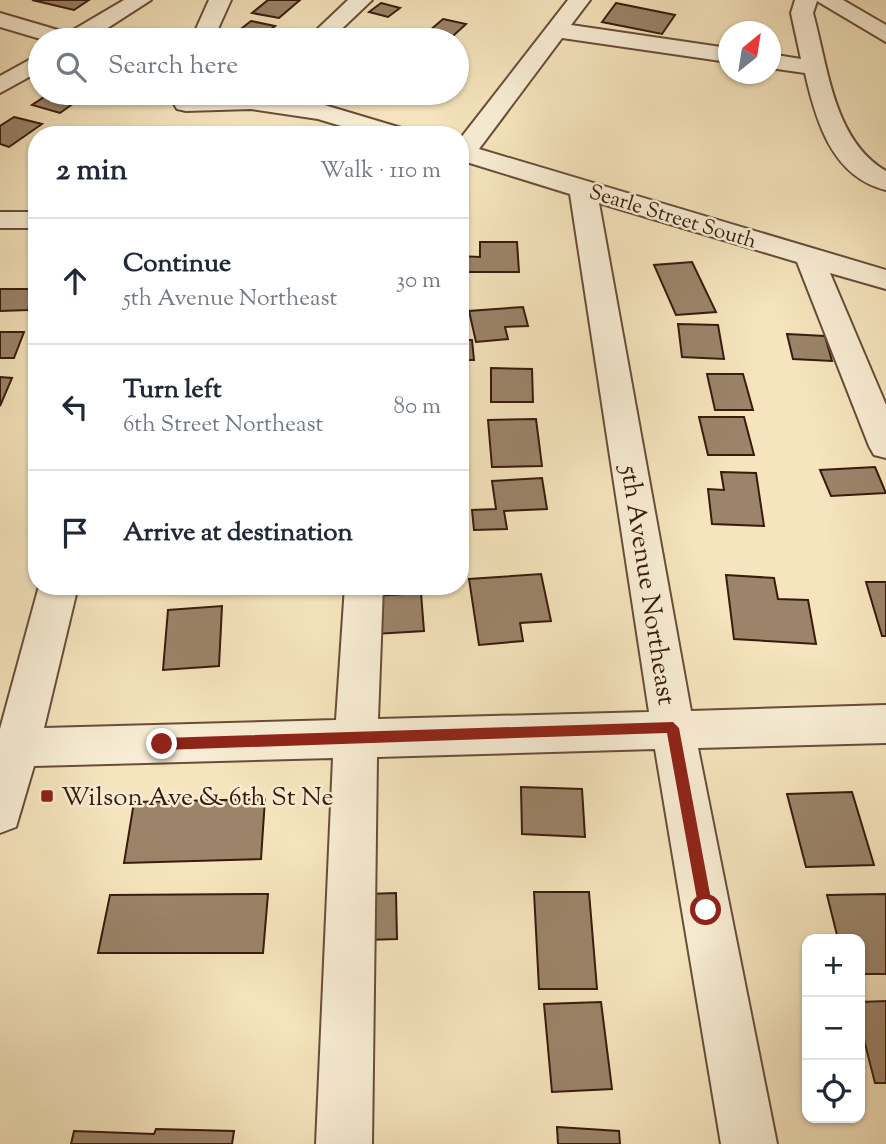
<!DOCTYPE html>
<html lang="en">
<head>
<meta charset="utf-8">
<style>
  :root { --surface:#fff; --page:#f2f2f3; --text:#1f2937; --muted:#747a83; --line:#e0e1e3 }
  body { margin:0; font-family:"Sorts Mill Goudy",serif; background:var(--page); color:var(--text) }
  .controls { position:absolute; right:21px; bottom:21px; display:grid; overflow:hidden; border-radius:14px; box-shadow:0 2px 5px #0004 }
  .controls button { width:63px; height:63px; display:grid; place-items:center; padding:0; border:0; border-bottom:2px solid var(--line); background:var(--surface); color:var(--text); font:35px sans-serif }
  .compass { position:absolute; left:718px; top:21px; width:63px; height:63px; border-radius:50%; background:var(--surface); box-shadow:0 2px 5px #0004; rotate:30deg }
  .stop { position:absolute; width:21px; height:21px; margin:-16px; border:5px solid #8f2418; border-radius:50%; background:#fff }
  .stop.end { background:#8f2418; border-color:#fff; box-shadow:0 2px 7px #0008 }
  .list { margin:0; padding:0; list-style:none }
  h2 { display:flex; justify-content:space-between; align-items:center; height:91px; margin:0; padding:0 28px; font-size:30px }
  h2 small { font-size:23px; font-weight:400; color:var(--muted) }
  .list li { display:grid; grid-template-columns:46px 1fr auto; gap:21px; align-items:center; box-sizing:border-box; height:126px; padding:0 28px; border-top:2px solid var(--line) }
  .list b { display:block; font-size:26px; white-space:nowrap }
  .list p { margin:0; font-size:23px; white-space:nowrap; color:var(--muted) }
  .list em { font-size:23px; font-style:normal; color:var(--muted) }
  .icon { flex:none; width:38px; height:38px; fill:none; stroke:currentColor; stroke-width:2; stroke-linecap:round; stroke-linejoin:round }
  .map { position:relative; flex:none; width:886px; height:1144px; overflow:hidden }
  .search { position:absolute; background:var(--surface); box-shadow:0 2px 5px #0004; left:28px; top:28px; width:441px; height:77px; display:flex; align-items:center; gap:18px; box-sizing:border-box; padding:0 24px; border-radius:38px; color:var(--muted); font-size:26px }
  .panel { position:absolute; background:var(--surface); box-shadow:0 2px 5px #0004; left:28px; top:126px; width:441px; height:469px; border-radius:28px }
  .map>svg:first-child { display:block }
</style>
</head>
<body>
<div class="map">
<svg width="886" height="1144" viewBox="0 0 886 1144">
  <rect width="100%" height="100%" fill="#f5e4bd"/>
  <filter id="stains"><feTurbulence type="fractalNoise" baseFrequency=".00286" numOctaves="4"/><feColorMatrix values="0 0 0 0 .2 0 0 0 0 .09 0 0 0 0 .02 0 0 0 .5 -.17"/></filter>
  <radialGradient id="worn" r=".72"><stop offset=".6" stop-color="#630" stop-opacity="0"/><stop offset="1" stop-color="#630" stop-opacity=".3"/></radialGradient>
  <g fill="#9b8469" stroke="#391b0d" stroke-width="2">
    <path d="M32,0H89L74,10Z"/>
    <path d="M268,0H300L279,18L252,13Z"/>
    <path d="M381,3L400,8L388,17L369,12Z"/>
    <path d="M616,3L675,15L662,34L602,22Z"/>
    <path d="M443,19L466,24L452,37L429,31Z"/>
    <path d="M251,21L275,26L261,37L237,32Z"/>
    <path d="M50,93H88L60,113L32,105Z"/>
    <path d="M14,117L42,124L9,147L0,144V126Z"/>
    <path d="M480,242H517L519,272H460V256L480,257Z"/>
    <path d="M692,262L716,312L676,315L654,265Z"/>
    <path d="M0,289H35L28,310L0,311Z"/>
    <path d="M523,307L528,326L505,327L508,339L476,342L469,311Z"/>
    <path d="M678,324L718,325L724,359L682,357Z"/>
    <path d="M0,332H24L14,358H0Z"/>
    <path d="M787,334L825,336L832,361L793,359Z"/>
    <path d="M460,340H472L474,360H460Z"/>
    <path d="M491,368L532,369L533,402H491Z"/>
    <path d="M707,374H743L753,410H715Z"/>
    <path d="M0,377L12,378L0,406Z"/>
    <path d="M699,417H744L754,455H708Z"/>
    <path d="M536,419L542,466L492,467L488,420Z"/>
    <path d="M875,467L886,493L831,496L820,470Z"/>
    <path d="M721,472L756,473L764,526L712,524L708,489L724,490Z"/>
    <path d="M542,478L547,509L504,511L507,529L474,530L472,510L496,509L492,481Z"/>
    <path d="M541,574L551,621L520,623L523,641L479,645L469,579Z"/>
    <path d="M726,575L774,578L778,599L808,600L816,644L734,639Z"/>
    <path d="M866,582H886V636H882Z"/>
    <path d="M421,593L424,631L375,634L373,596Z"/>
    <path d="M222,606L219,666L163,670L168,610Z"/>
    <path d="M521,787L582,789L585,837L522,834Z"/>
    <path d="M852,792L874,865L806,867L787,794Z"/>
    <path d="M265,799L261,859L124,863L134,802Z"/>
    <path d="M534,892H589L597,989H539Z"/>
    <path d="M396,893L397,939L366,940V894Z"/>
    <path d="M268,894L263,953H98L110,895Z"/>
    <path d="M886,894V974H860V939H838L827,895Z"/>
    <path d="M886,1001V1083H875L860,1024V1002Z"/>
    <path d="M601,1002L612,1089L552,1092L544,1004Z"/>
    <path d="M557,1127L619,1131L620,1144H558Z"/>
    <path d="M156,1129L234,1131L232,1144H71L74,1131L154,1134Z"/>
  </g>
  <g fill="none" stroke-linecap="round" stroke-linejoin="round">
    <defs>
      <g id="minor">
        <path d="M124,0H151L89,40H44L0,27V13L68,33Z"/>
        <path d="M209,0H231L213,40H191Z"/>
        <path d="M348,0H372L330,40H306Z"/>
        <path d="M568,0H590L571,25L728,48V62L562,38L479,149L886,270V289L830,273L886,405V458L874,455L869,446L797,262L599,203L691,711L886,705V743L698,748L777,1144H721L655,749L377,757L372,1144H316L333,758L34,766L16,827L0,833V729L39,586H78L44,728L336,720L345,586H383L378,719L649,712L570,194L460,160V139Z"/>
        <path d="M795,0H843L886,25V42L817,1L813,13C828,67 833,140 886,171V190C832,177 816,121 805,73L770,68V54L801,59L791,13Z"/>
        <path d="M40,54V71L0,93V76Z"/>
        <path d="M251,95L321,104L408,130L412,135H371L318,119L251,109L186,111L177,109L174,104L177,99L186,97Z"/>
        <rect x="0" y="212" width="37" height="16"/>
      </g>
    </defs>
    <use href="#minor" stroke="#684d39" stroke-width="4"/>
    <use href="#minor" fill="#f8edd4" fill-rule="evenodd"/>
  </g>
  <path fill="#8f2418" d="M673,722L679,728L713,910L706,917L699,910L667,733L162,750L155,744L162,738Z"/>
  <rect fill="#8f2418" stroke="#f8edd4" stroke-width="2.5" x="40" y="789" width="14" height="14" rx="3.5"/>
  <g text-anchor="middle" stroke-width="5" stroke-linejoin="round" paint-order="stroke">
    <g font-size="21" fill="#391b0d" stroke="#f8edd4">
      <text transform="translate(673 216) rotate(17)" y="7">Searle Street South</text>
    </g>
    <g font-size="26" fill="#391b0d" stroke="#f8edd4">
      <text transform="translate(649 585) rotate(81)" y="9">5th Avenue Northeast</text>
    </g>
    <g font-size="26" fill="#391b0d" stroke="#f8edd4" text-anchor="start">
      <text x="61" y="805">Wilson Ave &amp; 6th St Ne</text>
    </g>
  </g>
  <rect width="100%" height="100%" filter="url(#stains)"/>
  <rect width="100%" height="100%" fill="url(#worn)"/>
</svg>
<div class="controls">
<button>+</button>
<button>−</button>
<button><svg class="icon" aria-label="locate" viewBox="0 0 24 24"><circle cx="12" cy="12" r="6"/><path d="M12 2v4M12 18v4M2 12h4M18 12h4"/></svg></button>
</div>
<svg class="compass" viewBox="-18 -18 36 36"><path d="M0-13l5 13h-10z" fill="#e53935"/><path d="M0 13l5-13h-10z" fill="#747a83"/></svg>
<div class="stop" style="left:706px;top:910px"></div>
<div class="stop end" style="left:162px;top:744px"></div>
<div class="search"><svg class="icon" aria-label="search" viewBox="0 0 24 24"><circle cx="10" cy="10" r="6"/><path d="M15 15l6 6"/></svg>Search here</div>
<section class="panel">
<h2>2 min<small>Walk · 110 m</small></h2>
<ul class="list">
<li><svg class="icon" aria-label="ahead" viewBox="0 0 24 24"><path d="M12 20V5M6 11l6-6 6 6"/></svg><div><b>Continue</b><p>5th Avenue Northeast</p></div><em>30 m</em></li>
<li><svg class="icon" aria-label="left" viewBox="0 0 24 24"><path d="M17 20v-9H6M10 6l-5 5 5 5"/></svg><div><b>Turn left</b><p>6th Street Northeast</p></div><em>80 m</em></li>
<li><svg class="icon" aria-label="arrive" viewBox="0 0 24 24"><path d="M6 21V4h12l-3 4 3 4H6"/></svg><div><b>Arrive at destination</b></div></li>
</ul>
</section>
</div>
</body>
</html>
